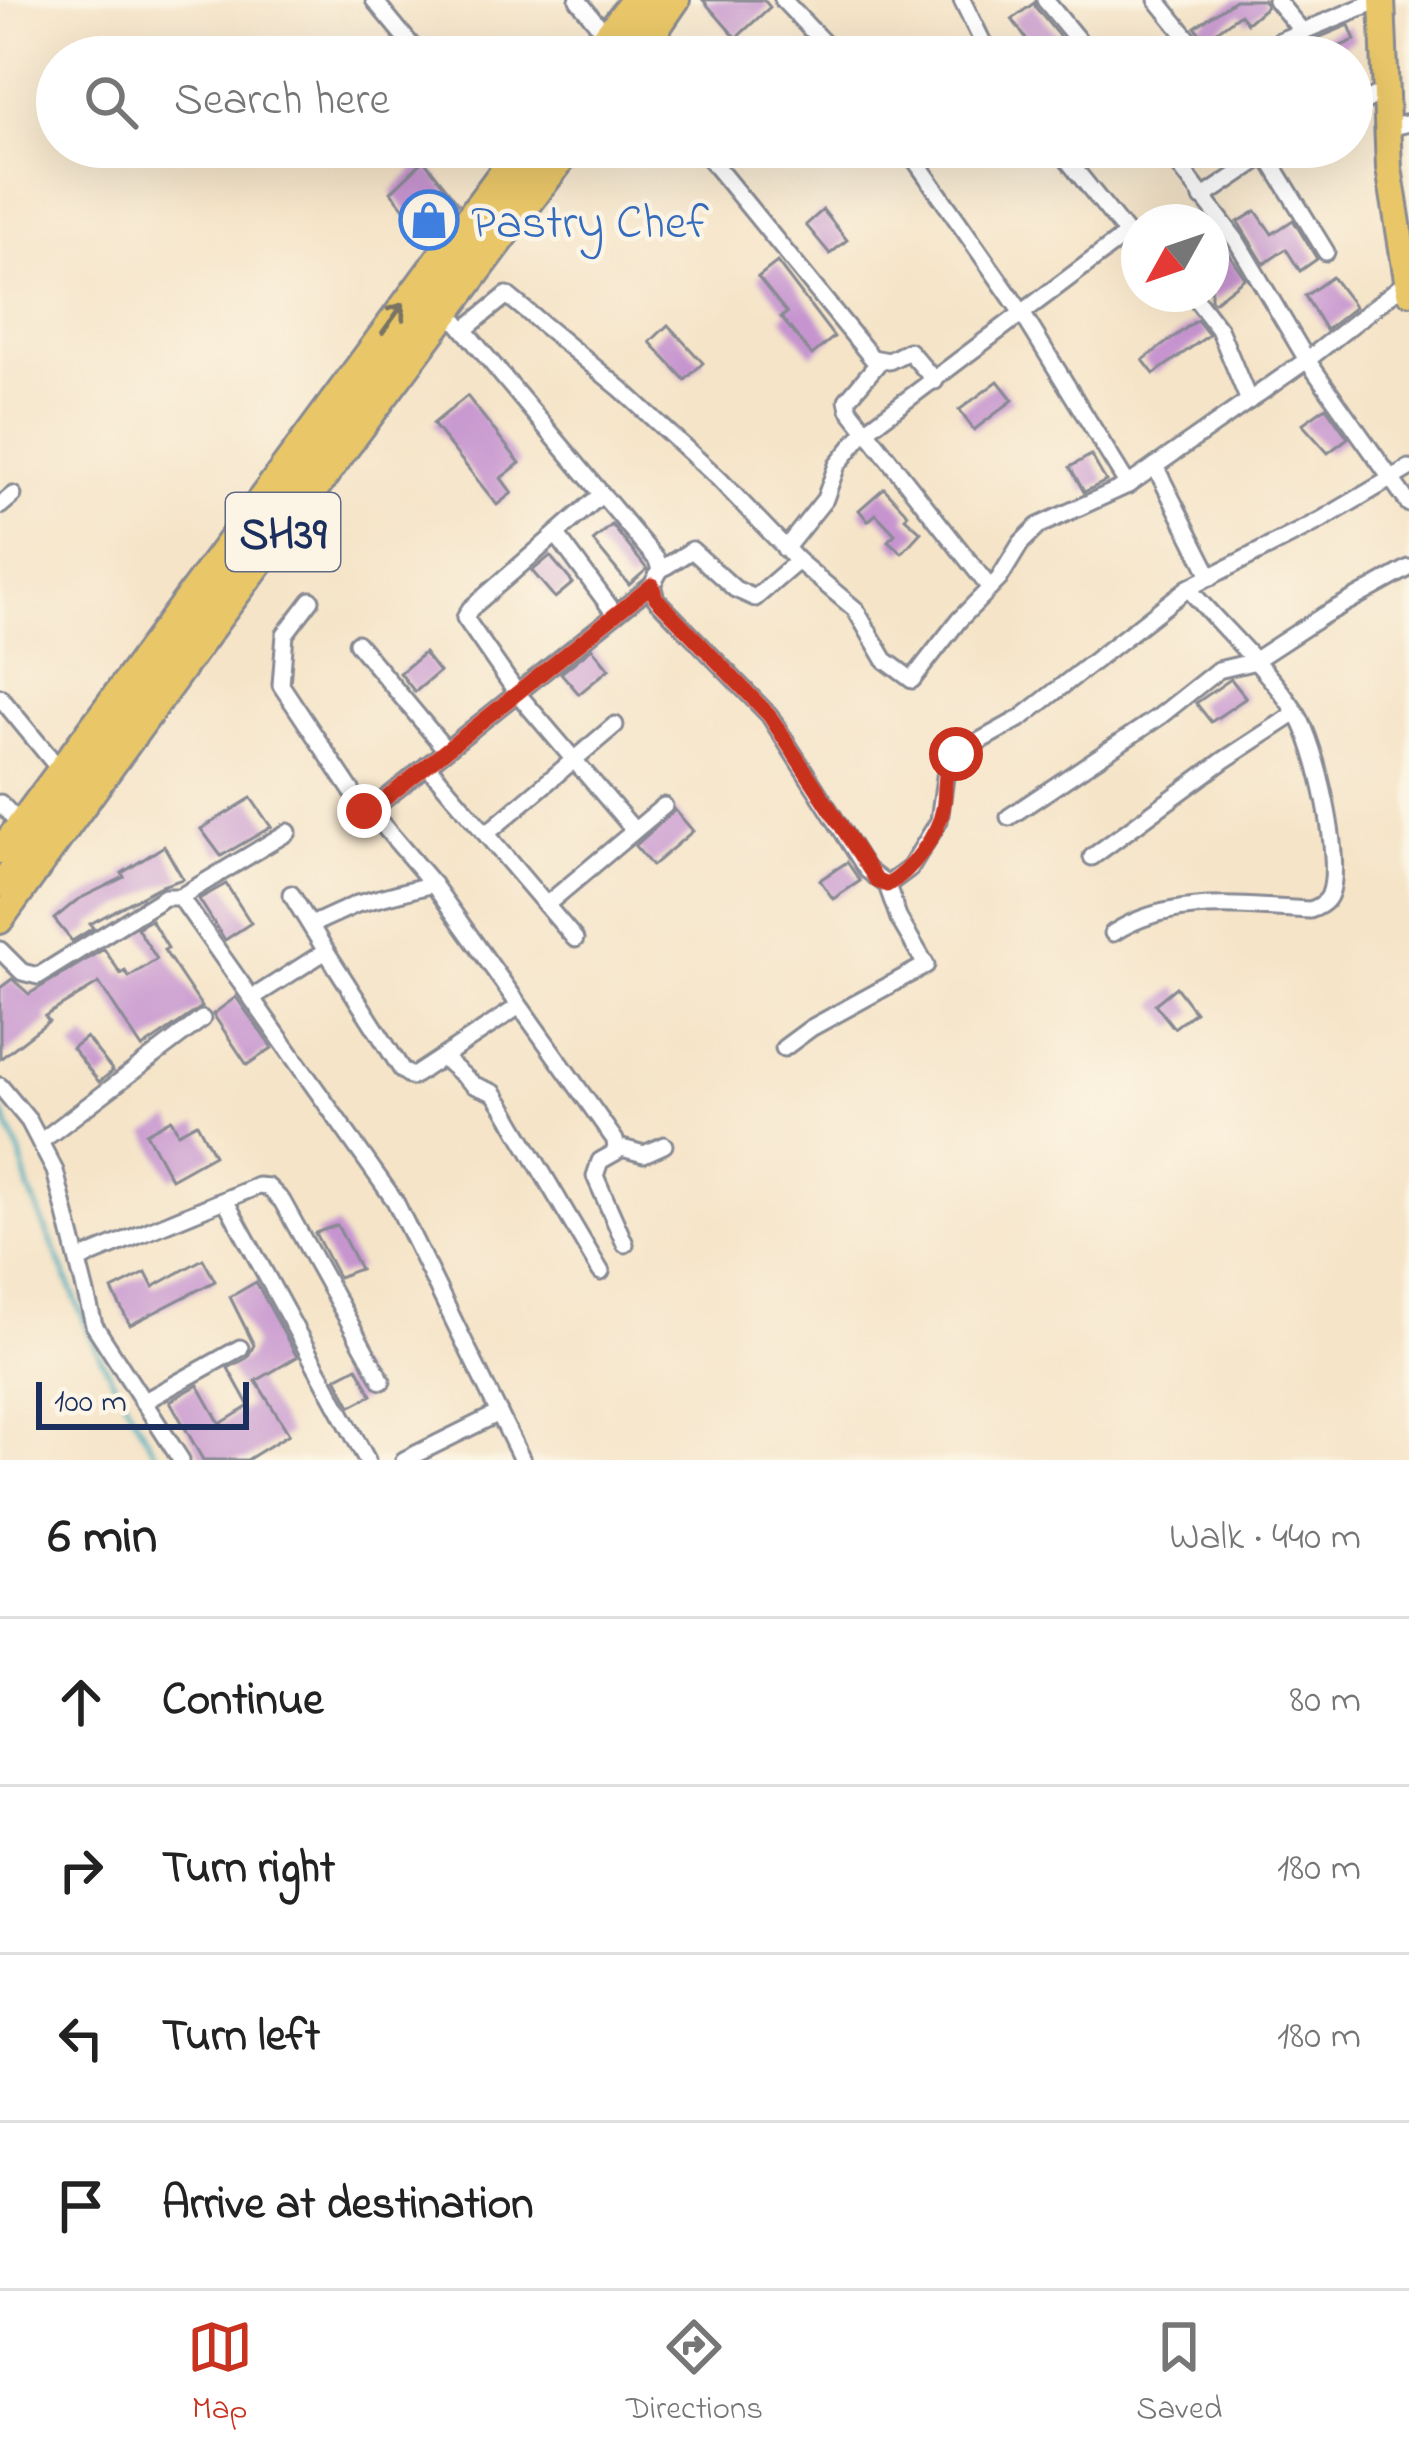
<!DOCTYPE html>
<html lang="en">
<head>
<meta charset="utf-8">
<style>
  :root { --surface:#fff; --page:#f6f6f6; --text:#222; --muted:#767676; --line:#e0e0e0; --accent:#c8321e }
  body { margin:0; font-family:"Indie Flower",sans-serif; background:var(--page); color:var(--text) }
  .compass { position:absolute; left:1121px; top:204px; width:108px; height:108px; border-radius:50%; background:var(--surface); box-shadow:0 12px 48px #0002; rotate:230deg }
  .scale { position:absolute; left:36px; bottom:30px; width:213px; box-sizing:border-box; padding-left:12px; border:6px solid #1b2f5e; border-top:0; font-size:33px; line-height:42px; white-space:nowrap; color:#1b2f5e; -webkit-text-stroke:9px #fcf5e5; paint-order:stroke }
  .stop { position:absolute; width:36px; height:36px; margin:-27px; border:9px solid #c8321e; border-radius:50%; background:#fff }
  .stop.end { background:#c8321e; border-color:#fff; box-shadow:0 3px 12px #0008 }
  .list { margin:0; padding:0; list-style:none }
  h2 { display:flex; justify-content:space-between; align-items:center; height:156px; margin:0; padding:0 48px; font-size:51px }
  h2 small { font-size:39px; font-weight:400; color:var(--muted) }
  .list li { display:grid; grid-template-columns:78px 1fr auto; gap:36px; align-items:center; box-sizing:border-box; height:168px; padding:0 48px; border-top:3px solid var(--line) }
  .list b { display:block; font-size:45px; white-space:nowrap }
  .list em { font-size:39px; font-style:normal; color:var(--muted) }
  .icon { flex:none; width:66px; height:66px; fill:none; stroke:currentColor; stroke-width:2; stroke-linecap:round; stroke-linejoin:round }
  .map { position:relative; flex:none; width:1409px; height:1460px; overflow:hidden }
  .search { position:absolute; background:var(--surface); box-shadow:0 12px 48px #0002; left:36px; right:36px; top:36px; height:132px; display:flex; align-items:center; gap:30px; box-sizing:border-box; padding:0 42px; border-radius:66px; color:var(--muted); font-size:45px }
  .sheet { height:828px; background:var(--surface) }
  nav { display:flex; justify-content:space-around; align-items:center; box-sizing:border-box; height:168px; border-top:3px solid var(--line); background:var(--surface); font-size:33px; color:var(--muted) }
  nav a { display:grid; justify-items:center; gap:6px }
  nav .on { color:var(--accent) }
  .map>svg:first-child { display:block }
</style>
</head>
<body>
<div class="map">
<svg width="1409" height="1460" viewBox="0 0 1409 1460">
  <rect width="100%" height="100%" fill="#fcf5e5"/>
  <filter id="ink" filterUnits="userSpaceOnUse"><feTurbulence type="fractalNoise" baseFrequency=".00833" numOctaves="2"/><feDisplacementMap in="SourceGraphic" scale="24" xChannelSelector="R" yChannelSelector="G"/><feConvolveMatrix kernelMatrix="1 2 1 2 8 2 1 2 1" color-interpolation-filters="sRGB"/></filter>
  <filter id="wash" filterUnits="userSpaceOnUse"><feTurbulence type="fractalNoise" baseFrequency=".004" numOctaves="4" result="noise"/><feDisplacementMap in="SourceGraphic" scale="48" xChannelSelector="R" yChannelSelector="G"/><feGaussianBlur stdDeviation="2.7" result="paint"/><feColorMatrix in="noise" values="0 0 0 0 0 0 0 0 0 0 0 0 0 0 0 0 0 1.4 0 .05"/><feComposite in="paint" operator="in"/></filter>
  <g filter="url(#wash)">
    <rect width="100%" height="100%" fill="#f5e4c8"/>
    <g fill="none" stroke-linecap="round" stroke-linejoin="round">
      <path stroke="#41acc0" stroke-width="4.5" d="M0,1107L19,1151L29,1189L98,1353L159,1460"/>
    </g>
    <g id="blocks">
      <g fill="#c694cf">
        <path d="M703,0H764L770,7L736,38Z"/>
        <path d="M1235,0H1264L1266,7L1247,23L1240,14L1205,40L1195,27Z"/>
        <path d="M1034,3L1036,8L1076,57H1039L1012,19Z"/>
        <path d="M1349,25L1355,40L1315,57H1300L1296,47Z"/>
        <path d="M424,160L458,203L423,232L391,192Z"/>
        <path d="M823,210L847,240L830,254L806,225Z"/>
        <path d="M1256,211L1272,234L1293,220L1317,259L1300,271L1286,249L1264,264L1238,222Z"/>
        <path d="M1211,227L1245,278L1214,302L1211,299Z"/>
        <path d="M777,262L834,337L812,355L781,317L787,313L758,277Z"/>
        <path d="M1332,277L1355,307L1326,330L1305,296Z"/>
        <path d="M1197,320L1209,335L1154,374L1143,360Z"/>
        <path d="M668,325L703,363L685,380L650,342Z"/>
        <path d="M998,381L1013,400L974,430L959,410Z"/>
        <path d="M467,396L520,463L501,478L512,493L497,505L433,424Z"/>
        <path d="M1326,407L1348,438L1328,453L1302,424Z"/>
        <path d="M1091,455L1106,481L1084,492L1070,467Z"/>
        <path d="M884,488L908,514L905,518L921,532L902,553L888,541L895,534L876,514L868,521L859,510Z"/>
        <path d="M612,525L647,569L629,585L593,541Z"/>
        <path d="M550,556L573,583L555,598L532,571Z"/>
        <path d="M592,648L609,669L579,694L561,673Z"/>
        <path d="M424,653L439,672L415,692L400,673Z"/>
        <path d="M1231,679L1246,698L1211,722L1196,703Z"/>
        <path d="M251,798L271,827L221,856L201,829Z"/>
        <path d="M675,810L693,831L652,866L635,846Z"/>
        <path d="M164,846L183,879L159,887L90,924L93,928L72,941L54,919L77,900L124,877L122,873Z"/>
        <path d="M847,862L860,881L833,899L820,880Z"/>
        <path d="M226,884L251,923L225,940L199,899Z"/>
        <path d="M151,920L168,948L164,950L202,1007L142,1048L99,983L45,1016L49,1021L0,1059V988L12,979L29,994L104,949L121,974L125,971L129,977L157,959L137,928Z"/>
        <path d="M1176,987L1195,1012L1174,1028L1155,1004Z"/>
        <path d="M236,997L272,1048L247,1065L213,1014Z"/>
        <path d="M86,1037L113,1071L99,1082L72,1048Z"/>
        <path d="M171,1119L178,1133L197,1123L214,1155L171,1179L146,1133Z"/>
        <path d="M337,1225L360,1269L338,1277L315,1233Z"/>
        <path d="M203,1259L215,1281L130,1325L112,1290L146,1273L153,1287Z"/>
        <path d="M256,1282L297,1357L256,1381L289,1434L247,1460H203L170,1401L198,1385L220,1424L249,1406L228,1368L247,1358L254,1345L230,1297Z"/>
        <path d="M357,1367L372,1395L351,1406L336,1378Z"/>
      </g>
    </g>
  </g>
  <g filter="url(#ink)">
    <use href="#blocks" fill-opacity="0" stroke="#888a93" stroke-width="3"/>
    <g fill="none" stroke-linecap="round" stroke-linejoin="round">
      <defs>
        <g id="street">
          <path d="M374,0L421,57"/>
          <path d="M578,0L606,35"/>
          <path d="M783,0L837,57"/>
          <path d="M962,0L990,57"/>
          <path d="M1045,0L1092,57"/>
          <path d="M1157,0L1203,57"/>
          <path d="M1276,0L1302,31"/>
          <path d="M1251,57L1279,41L1379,0"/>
          <path d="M1352,108L1386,90"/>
          <path d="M1388,128L1409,123"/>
          <path d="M700,147L872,358L889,361L909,351L935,381"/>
          <path d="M1057,147L1127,234"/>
          <path d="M1165,147L1236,240L1307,360L1409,504"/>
          <path d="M910,154L959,147"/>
          <path d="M1266,154L1326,252"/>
          <path d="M1202,198L1278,147"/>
          <path d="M1139,245L1127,234L1022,313L1128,485L1307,360L1409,280"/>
          <path d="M1192,294L1219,329L1249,401"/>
          <path d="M449,312L657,560L660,570L652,585L656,599L769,715L867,870L887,885L910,868L939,821L946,770L956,754L1021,718L1188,588C1223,629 1268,669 1297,714C1316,744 1343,860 1330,894C1327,903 1319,907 1310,910C1243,907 1172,895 1113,933"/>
          <path d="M464,330L507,295L621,389L719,479L798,561L855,609L885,660L912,680L959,620L999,579L1021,543L1038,526L1128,485"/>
          <path d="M879,362L847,400L849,409L990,588"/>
          <path d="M1155,466L1211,577"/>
          <path d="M602,494L470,609L465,618L517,693L634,830"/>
          <path d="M0,506L13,495"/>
          <path d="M556,534L615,614"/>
          <path d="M785,549L825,499L837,465L864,432L1022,313L906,147"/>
          <path d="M660,570L692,550L735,589L755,598L798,561"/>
          <path d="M1188,588L1321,520L1409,468"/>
          <path d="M311,600L285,634L281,685L365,811L375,816"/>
          <path d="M357,643L446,750"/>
          <path d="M0,697L60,770"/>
          <path d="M427,765L575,939"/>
          <path d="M0,803L20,824"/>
          <path d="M1009,817L1160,716L1218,670L1252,662L1324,615L1409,568"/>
          <path d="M486,834L615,725"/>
          <path d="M1092,857L1224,760L1296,713"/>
          <path d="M291,894L326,951"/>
          <path d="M180,897L288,832"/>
          <path d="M546,905L664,806"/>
          <path d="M311,925L357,904L433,884"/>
          <path d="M0,950L22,972L38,976L165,897H180L395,1201L522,1460"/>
          <path d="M252,998L326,951L402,1070L412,1077L518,1007"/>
          <path d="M784,1048L811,1028L926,965L899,919L887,885"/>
          <path d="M443,1058L474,1085L494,1093L503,1106L601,1272"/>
          <path d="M0,1086L29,1121L55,1171L94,1325L181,1460"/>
          <path d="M40,1142L202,1019"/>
          <path d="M618,1147L644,1154L664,1145"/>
          <path d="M225,1200L367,1460"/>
          <path d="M625,1244L595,1176L600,1161L616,1152L615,1140L433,884L375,816L380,803L652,585"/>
          <path d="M78,1260L258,1186L268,1187L282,1201L382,1381"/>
          <path d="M143,1402L240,1348"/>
          <path d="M404,1460L499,1413"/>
        </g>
        <g id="primary">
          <path d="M1382,0L1389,168L1409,292"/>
          <path d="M589,57L633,0"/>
          <path d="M615,57L656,0"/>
          <path d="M638,57L677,0"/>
          <path d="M0,851L520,147"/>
          <path d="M0,885L548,147"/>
          <path d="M0,921L221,616L572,147"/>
        </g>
      </defs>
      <use href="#street" stroke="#888a93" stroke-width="21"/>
      <use href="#primary" stroke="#888a93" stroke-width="30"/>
      <use href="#street" stroke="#fff" stroke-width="15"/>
      <use href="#primary" stroke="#e9c769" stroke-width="24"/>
    </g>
    <defs><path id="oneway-shaft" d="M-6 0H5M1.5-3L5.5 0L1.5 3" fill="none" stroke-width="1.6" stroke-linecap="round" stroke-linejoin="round" transform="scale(3)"/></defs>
    <use stroke="#787363" href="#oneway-shaft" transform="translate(393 318) rotate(-54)"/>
  </g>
  <g fill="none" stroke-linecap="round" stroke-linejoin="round" filter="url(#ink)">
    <path stroke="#c8321e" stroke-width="15" d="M364,811L375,816L380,803L652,585L656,598L769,715L877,881L887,885C911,872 938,835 943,809C947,788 941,770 956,754"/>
  </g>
  <defs>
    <symbol id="shop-ring" viewBox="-11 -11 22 22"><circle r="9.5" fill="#fcf5e5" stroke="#3f7fe0" stroke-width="1.5"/><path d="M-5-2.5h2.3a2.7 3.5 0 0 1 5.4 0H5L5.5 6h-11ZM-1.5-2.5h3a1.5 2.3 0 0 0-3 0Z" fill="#3f7fe0"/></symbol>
  </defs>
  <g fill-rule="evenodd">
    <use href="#shop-ring" x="396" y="187" width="66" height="66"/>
  </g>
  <g text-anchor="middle" stroke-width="9" stroke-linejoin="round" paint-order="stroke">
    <rect fill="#fcf5e5" stroke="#5e6a86" stroke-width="3" x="226" y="493" width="114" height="78" rx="9"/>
    <g font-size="45" font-weight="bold" fill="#1b2f5e">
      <text x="283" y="548">SH39</text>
    </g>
    <g font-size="48" fill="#366cbe" stroke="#fcf5e5" text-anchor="start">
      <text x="471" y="237">Pastry Chef</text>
    </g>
  </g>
</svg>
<svg class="compass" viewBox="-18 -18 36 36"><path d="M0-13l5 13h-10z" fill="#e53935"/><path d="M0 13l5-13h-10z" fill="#767676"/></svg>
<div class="scale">100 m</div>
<div class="stop" style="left:956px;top:754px"></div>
<div class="stop end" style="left:364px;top:811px"></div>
<div class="search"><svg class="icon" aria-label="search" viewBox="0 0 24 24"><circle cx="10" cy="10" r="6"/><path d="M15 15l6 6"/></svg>Search here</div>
</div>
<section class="sheet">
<h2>6 min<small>Walk · 440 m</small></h2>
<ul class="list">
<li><svg class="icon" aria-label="ahead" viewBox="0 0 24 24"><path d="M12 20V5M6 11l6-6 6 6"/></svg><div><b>Continue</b></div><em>80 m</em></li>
<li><svg class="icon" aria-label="right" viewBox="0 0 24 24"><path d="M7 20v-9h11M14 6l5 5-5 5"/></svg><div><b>Turn right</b></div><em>180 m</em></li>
<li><svg class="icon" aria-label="left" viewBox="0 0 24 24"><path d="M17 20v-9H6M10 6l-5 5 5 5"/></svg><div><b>Turn left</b></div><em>180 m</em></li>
<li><svg class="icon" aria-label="arrive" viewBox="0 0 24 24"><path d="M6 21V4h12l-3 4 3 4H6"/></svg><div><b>Arrive at destination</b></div></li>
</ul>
</section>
<nav>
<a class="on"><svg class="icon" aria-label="map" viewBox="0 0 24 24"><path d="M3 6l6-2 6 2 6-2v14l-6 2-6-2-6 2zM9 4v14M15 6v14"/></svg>Map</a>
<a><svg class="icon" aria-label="directions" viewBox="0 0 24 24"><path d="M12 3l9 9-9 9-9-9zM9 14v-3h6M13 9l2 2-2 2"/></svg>Directions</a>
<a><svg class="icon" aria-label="saved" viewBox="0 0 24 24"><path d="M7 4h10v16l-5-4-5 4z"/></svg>Saved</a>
</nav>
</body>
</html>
